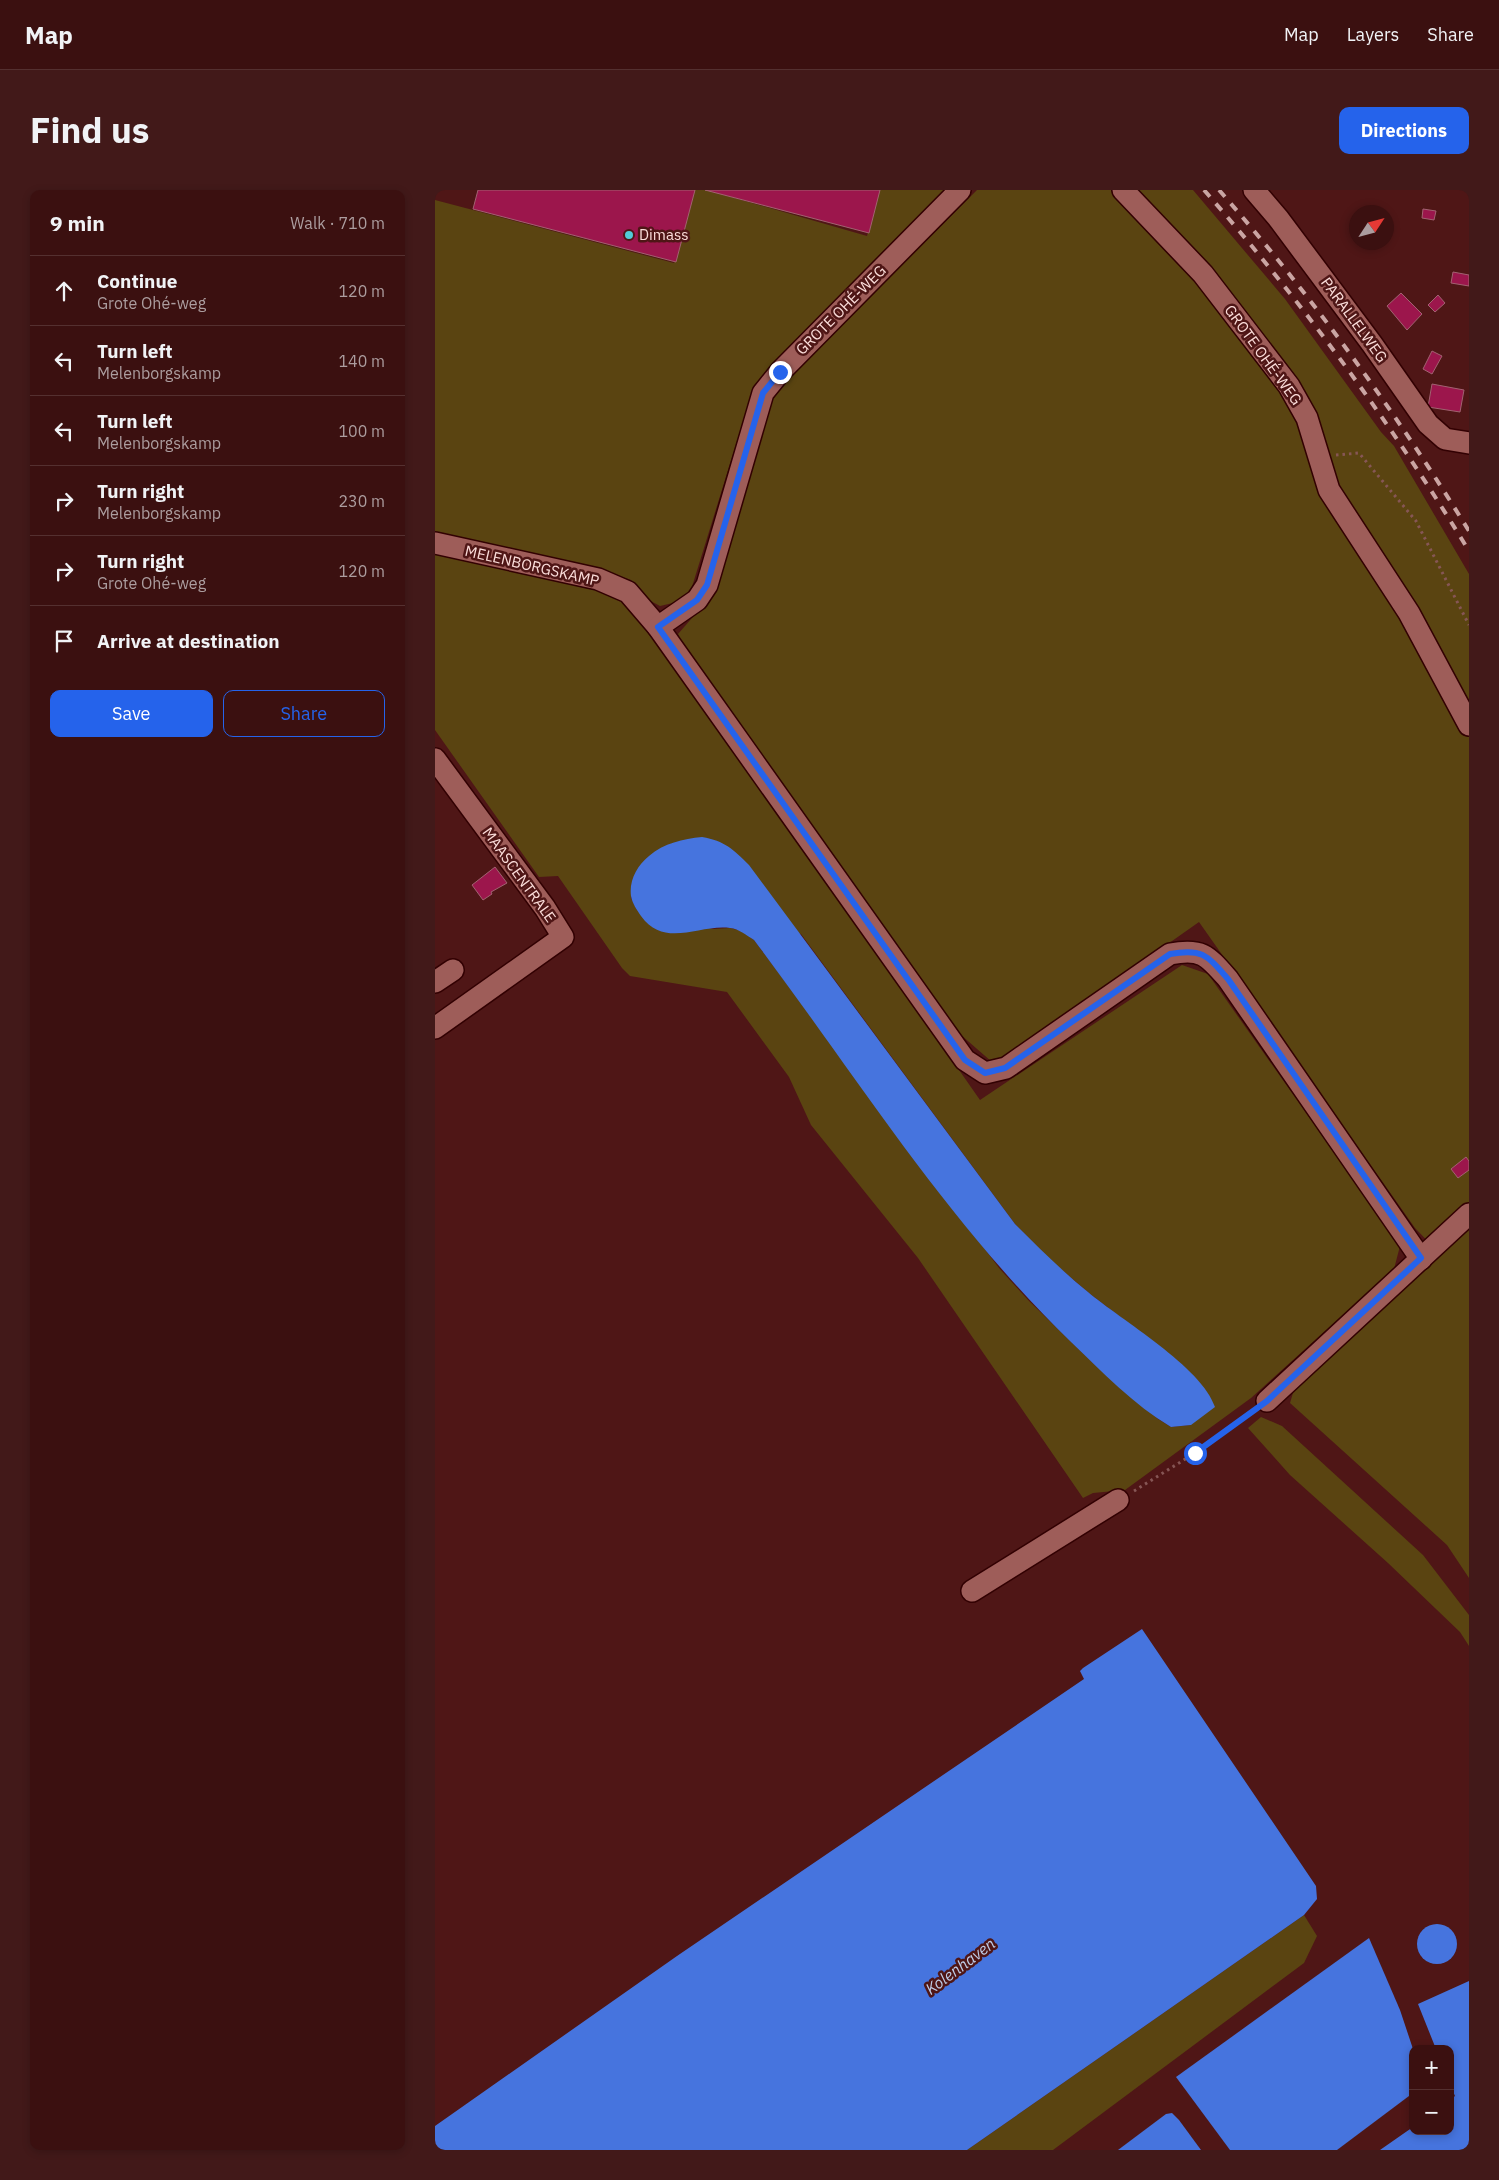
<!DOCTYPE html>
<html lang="en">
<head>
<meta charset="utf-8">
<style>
  :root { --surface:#3b1010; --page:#421919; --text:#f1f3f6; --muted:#ac9d9f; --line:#543030; --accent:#2563eb }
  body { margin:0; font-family:"IBM Plex Sans",sans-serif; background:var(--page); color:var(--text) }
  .controls { position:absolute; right:15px; bottom:15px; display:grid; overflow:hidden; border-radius:10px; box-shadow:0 2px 8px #0003 }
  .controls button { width:45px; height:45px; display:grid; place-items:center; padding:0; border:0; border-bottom:1px solid var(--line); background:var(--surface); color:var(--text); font:25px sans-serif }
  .compass { position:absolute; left:914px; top:15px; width:45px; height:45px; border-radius:50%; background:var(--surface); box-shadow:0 2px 8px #0003; rotate:54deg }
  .stop { position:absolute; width:15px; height:15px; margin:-11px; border:4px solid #2563eb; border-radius:50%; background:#fff }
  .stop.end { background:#2563eb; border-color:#fff; box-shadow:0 1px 5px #0008 }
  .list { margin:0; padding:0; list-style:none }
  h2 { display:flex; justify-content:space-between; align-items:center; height:65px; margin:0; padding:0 20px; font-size:21px }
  h2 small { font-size:16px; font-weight:400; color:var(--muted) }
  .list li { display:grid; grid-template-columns:32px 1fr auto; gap:15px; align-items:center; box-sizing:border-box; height:70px; padding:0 20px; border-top:1px solid var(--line) }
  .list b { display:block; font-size:19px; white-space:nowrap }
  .list p { margin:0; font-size:16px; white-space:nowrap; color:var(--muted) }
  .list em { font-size:16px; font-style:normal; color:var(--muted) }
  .actions { display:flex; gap:10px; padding:15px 20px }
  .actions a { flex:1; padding:11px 0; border:1px solid var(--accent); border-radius:10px; text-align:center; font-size:18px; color:var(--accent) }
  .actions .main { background:var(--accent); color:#fff }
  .icon { flex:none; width:28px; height:28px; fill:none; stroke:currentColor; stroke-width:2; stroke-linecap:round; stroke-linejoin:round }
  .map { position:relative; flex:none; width:1034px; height:1960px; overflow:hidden; border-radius:10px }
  header { display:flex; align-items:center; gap:30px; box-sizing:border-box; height:70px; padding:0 25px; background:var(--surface); border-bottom:1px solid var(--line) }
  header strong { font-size:24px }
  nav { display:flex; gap:28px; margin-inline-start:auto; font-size:18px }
  .intro { display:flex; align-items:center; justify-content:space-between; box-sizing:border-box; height:120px; padding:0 30px }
  h1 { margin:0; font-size:35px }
  .button { padding:12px 22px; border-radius:10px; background:var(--accent); color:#fff; font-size:18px; font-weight:700 }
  main { display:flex; gap:30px; padding:0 30px }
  aside { flex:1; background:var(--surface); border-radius:10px; box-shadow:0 2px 8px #0003 }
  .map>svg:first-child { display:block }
</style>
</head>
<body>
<header>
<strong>Map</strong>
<nav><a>Map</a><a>Layers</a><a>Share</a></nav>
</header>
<div class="intro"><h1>Find us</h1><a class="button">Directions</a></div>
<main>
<aside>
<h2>9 min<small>Walk · 710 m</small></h2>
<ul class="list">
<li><svg class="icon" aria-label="ahead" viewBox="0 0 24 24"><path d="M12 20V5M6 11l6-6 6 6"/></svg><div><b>Continue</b><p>Grote Ohé-weg</p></div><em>120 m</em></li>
<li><svg class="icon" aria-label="left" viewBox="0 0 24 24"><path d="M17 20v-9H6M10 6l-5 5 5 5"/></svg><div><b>Turn left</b><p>Melenborgskamp</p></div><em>140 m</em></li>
<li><svg class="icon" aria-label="left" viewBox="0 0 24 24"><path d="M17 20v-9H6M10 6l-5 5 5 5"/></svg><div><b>Turn left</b><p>Melenborgskamp</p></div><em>100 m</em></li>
<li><svg class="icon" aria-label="right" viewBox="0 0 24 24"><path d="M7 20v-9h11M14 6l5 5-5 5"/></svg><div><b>Turn right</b><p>Melenborgskamp</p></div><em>230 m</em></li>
<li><svg class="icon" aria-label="right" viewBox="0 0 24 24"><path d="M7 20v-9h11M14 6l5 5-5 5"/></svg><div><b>Turn right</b><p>Grote Ohé-weg</p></div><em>120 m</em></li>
<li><svg class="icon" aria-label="arrive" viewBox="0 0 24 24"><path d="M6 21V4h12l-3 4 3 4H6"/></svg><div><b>Arrive at destination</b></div></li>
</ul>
<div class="actions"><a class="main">Save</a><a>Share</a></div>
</aside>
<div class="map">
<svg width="1034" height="1960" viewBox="0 0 1034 1960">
  <rect width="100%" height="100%" fill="#4f1616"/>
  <g fill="#5a4411" fill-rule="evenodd">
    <path d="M257,0H272L432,46L443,0H511L319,196L256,400L242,412L225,416L212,409L196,390L170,381L0,345V10L239,73Z"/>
    <path d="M542,0H758L850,109L946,242L959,256L1034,384V1388L1012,1355L855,1213L860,1196L1005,1064L980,1038L764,732L571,868L557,872L526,845L248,457L243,444L278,404L340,203Z"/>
    <path d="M0,363L176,404L192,413L296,554L545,910L747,775L773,784L965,1056L959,1079L816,1208L690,1300L658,1303L648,1308L483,1068L376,935L354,887L292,802L195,786L187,778L123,686L104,687L0,540ZM196,696L366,744L580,1034L614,1069L654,1103L731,1162L756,1235L736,1237L723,1229L659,1174L594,1111L564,1078L319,750L307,741L295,738L278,739L202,720L196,708Z"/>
    <path d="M826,1227L847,1236L988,1365L1034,1425V1456L1025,1442L953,1373L855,1285L813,1238Z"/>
    <path d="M869,1725L882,1746L869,1773L618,1960H532Z"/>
  </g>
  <g fill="#4674de">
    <path d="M267,647C290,651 298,659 314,675L580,1034C604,1058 627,1081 653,1102C686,1130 767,1177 780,1217L756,1235L736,1237C699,1215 667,1182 636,1152C510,1030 423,888 319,750C311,745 304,739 295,738C264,734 230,759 206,726C202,720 197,713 196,706C194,690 202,676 214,666C229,653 248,649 267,647Z"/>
    <path d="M707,1439L881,1696L882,1709L869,1725L532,1960H0V1936L242,1766L649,1489L645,1481L648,1478Z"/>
    <circle cx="1002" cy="1754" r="20"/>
    <path d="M934,1748L965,1820L978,1859V1903L902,1960H795L741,1887Z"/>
    <path d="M1034,1791V1960H945L978,1937V1941H1015V1910L1020,1906L1015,1895V1859H1001L983,1814Z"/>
    <path d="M737,1923L744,1930L766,1960H683L731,1924Z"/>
  </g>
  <g fill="#9c164c" stroke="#a26271">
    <path d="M43,0H260L241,72L38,19Z"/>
    <path d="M270,0H445L434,43Z"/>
    <path d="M988,19L1001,21L999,30L987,28Z"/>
    <path d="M1018,82L1034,85V96L1016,93Z"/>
    <path d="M966,103L987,124L972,140L952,116Z"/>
    <path d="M1003,105L1010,113L1000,122L993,115Z"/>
    <path d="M997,161L1007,166L997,184L988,179Z"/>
    <path d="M997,194L1029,200L1025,222L993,217Z"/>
    <path d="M60,677L72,693L56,702L57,704L48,710L37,695Z"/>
    <path d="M1031,967L1034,971V980L1023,988L1016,979Z"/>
  </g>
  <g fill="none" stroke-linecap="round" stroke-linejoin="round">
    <defs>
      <g id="minor">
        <path d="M688,0L768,84L854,196L872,228L894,300L974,423L1034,535"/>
        <path d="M819,0L843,28L937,154L993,234L1010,249L1034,253"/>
        <path d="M0,353L163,389L193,402L223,437L530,870L550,883L571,878L735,764C767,758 772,765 793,789L986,1069"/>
        <path d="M223,437L262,410L272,395L328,203L345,182L525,0"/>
        <path d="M0,569L110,718L128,747L0,838"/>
        <path d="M0,792L18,780"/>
        <path d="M832,1211L1034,1024"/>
        <path d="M537,1401L683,1310"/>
      </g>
    </defs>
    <use href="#minor" stroke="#320002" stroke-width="24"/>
    <g stroke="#865655" stroke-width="3" stroke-dasharray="2.5 4" stroke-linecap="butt">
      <path d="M901,265L924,263L981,331L1034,435"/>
      <path d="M699,1301L760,1263L818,1222"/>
    </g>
    <use href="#minor" stroke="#9e5d59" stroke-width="21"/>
    <g stroke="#caa5a3" stroke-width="4" stroke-dasharray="9 9" stroke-linecap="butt">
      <path d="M769,0C868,113 956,233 1034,361"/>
      <path d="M784,0C877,106 960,221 1034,341"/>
    </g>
  </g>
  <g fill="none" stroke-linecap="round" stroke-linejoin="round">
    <path stroke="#2563eb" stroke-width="6" d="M345,182L328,203L272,395L262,410L223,437L530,870L550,883L570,878L735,764C767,758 772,765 793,789L986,1068L832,1211L760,1263"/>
  </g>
  <circle fill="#52cbd7" stroke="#4f1616" stroke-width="2" cx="194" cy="45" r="5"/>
  <g text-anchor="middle" stroke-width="5" stroke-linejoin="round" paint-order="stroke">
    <g font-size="15" fill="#fbddda" stroke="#4f1616" text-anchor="start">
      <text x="204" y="50">Dimass</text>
    </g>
    <g font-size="15" fill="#fbddda" stroke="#4f1616">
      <text transform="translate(406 120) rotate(-45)" y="5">GROTE OHÉ-WEG</text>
      <text transform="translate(919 130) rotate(54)" y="5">PARALLELWEG</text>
      <text transform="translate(828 165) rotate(54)" y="5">GROTE OHÉ-WEG</text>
      <text transform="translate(97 376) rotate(13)" y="5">MELENBORGSKAMP</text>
      <text transform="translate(84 685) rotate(54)" y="5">MAASCENTRALE</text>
    </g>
    <g font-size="16" font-style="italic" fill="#bfcde7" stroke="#4f1616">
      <text transform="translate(525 1776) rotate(-37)" y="6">Kolenhaven</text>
    </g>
  </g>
</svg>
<div class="controls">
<button>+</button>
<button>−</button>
</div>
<svg class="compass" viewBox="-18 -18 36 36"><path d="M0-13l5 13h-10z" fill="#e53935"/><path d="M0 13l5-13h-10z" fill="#ac9d9f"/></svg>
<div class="stop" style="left:760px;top:1263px"></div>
<div class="stop end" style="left:345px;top:182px"></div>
</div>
</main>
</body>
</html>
